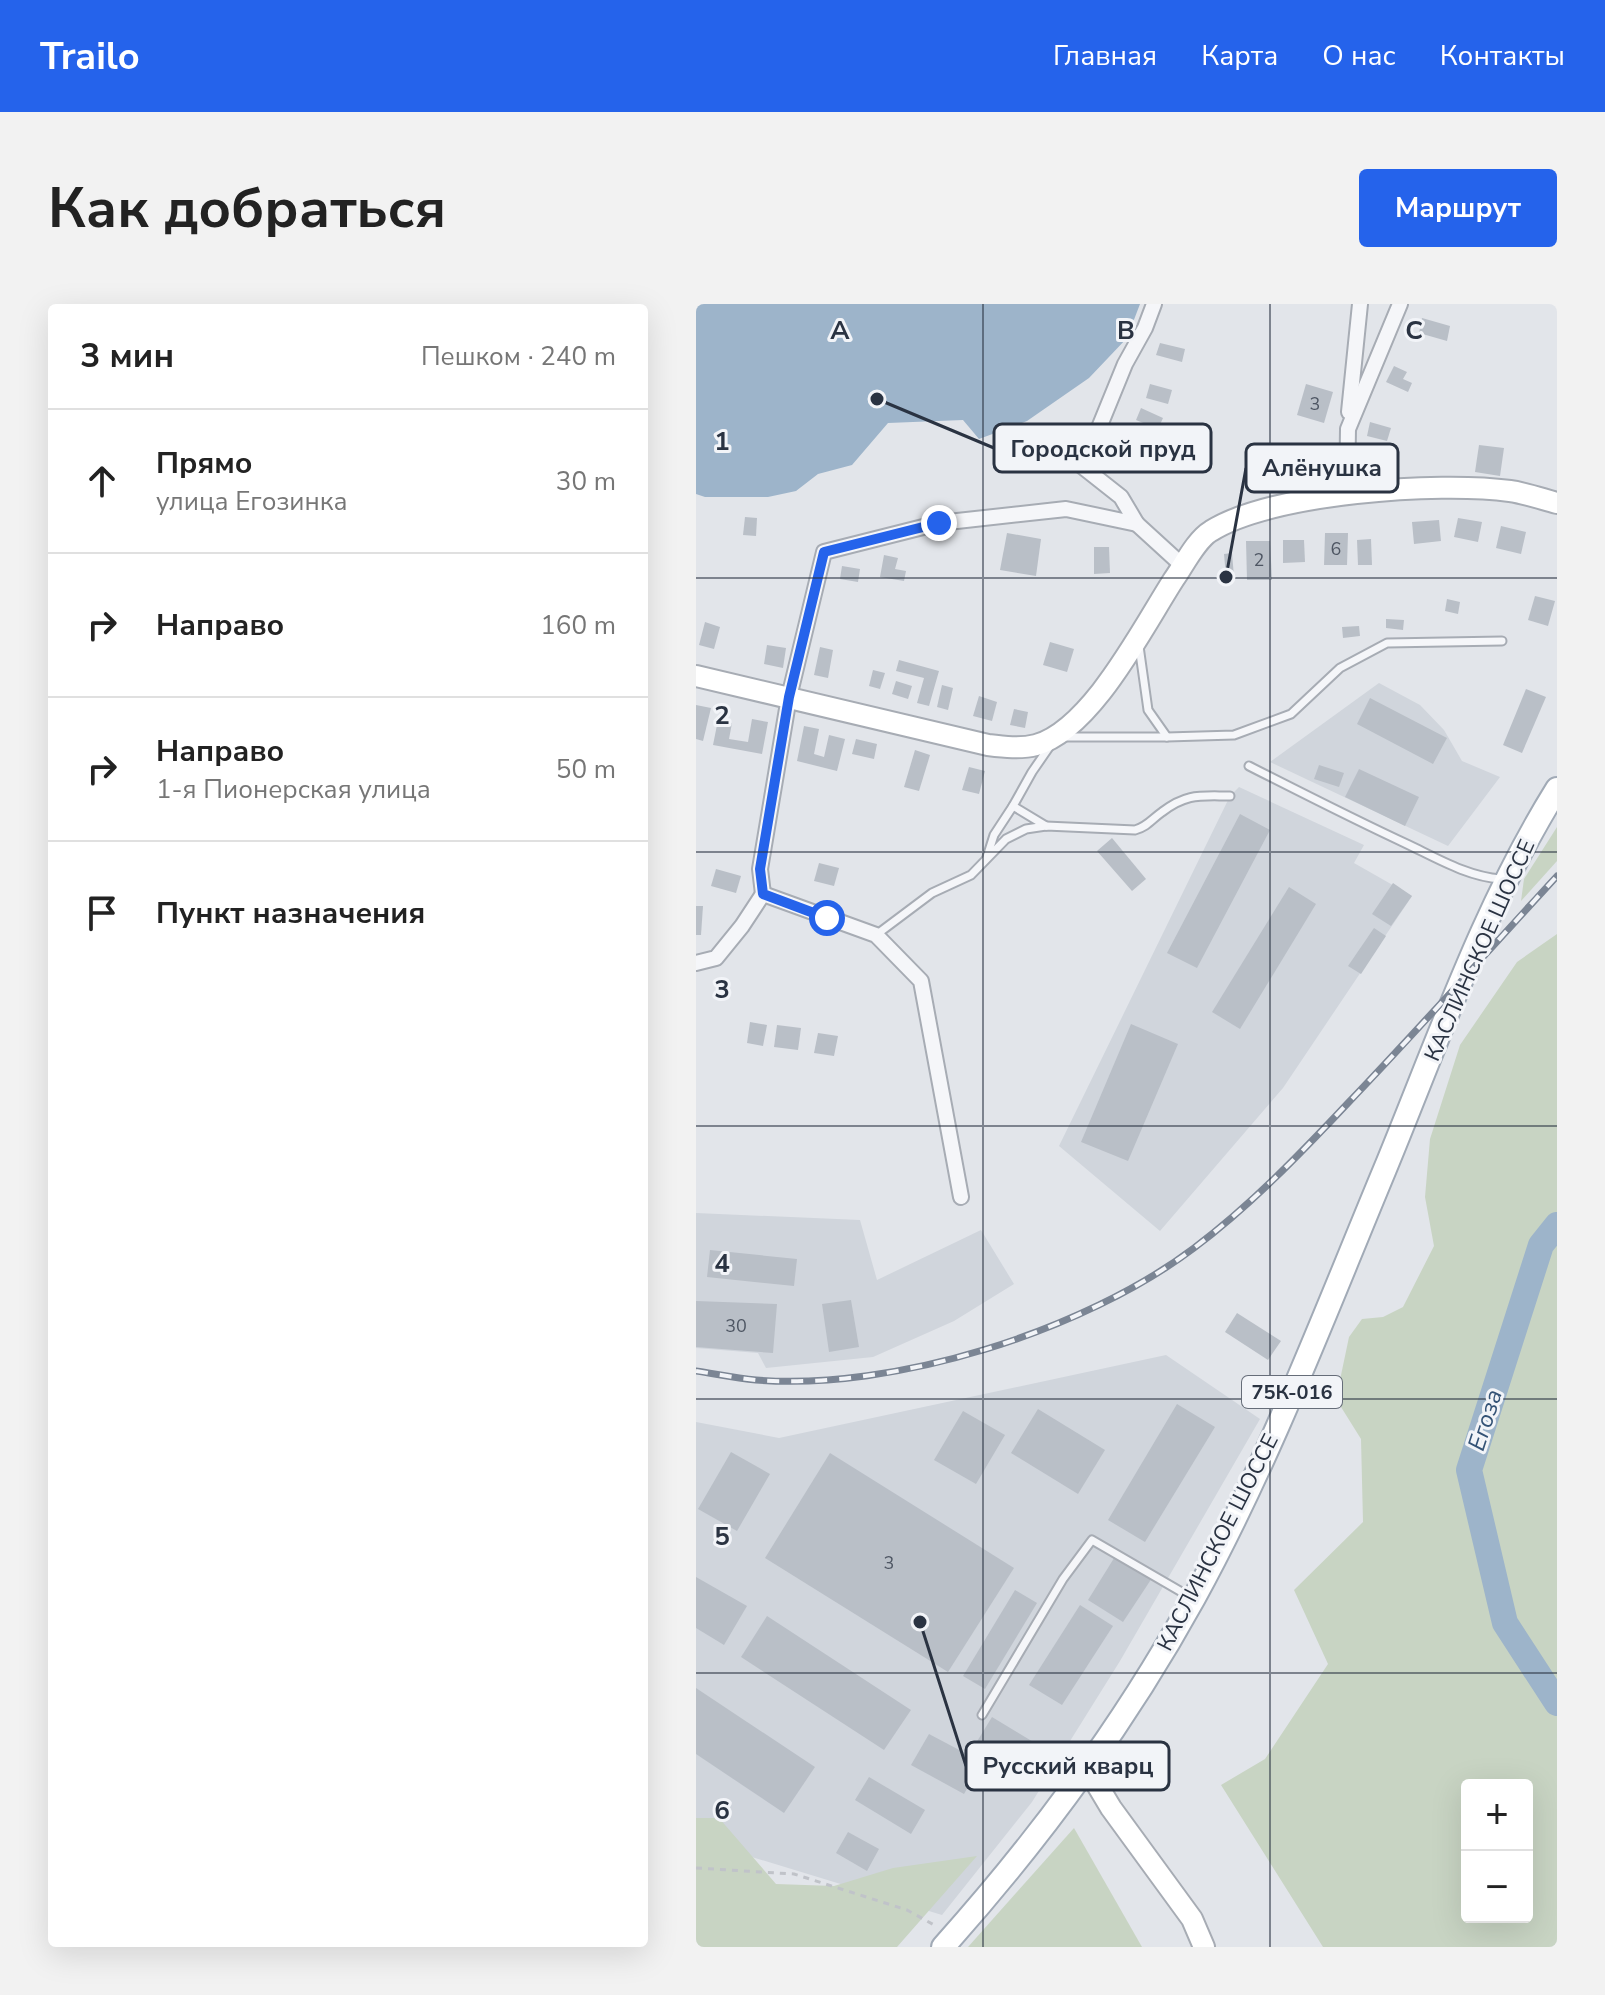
<!DOCTYPE html>
<html lang="ru">
<head>
<meta charset="utf-8">
<style>
  :root { --surface:#fff; --page:#f2f2f2; --text:#222; --muted:#767676; --line:#e0e0e0; --accent:#2563eb }
  body { margin:0; font-family:"Nunito Sans",sans-serif; background:var(--page); color:var(--text) }
  .controls { position:absolute; right:24px; bottom:24px; display:grid; overflow:hidden; border-radius:8px; box-shadow:0 8px 32px #0002 }
  .controls button { width:72px; height:72px; display:grid; place-items:center; padding:0; border:0; border-bottom:2px solid var(--line); background:var(--surface); color:var(--text); font:40px sans-serif }
  .stop { position:absolute; width:24px; height:24px; margin:-18px; border:6px solid #2563eb; border-radius:50%; background:#fff }
  .stop.end { background:#2563eb; border-color:#fff; box-shadow:0 2px 8px #0008 }
  .list { margin:0; padding:0; list-style:none }
  h2 { display:flex; justify-content:space-between; align-items:center; height:104px; margin:0; padding:0 32px; font-size:34px }
  h2 small { font-size:26px; font-weight:400; color:var(--muted) }
  .list li { display:grid; grid-template-columns:52px 1fr auto; gap:24px; align-items:center; box-sizing:border-box; height:144px; padding:0 32px; border-top:2px solid var(--line) }
  .list b { display:block; font-size:30px; white-space:nowrap }
  .list p { margin:0; font-size:26px; white-space:nowrap; color:var(--muted) }
  .list em { font-size:26px; font-style:normal; color:var(--muted) }
  .icon { flex:none; width:44px; height:44px; fill:none; stroke:currentColor; stroke-width:2; stroke-linecap:round; stroke-linejoin:round }
  .map { position:relative; flex:none; width:861px; height:1643px; overflow:hidden; border-radius:8px }
  header { display:flex; align-items:center; gap:48px; box-sizing:border-box; height:112px; padding:0 40px; background:var(--accent); color:#fff }
  header strong { font-size:38px }
  nav { display:flex; gap:44px; margin-inline-start:auto; font-size:28px }
  .intro { display:flex; align-items:center; justify-content:space-between; box-sizing:border-box; height:192px; padding:0 48px }
  h1 { margin:0; font-size:56px }
  .button { padding:20px 36px; border-radius:8px; background:var(--accent); color:#fff; font-size:28px; font-weight:700 }
  main { display:flex; gap:48px; padding:0 48px }
  aside { flex:1; background:var(--surface); border-radius:8px; box-shadow:0 8px 32px #0002 }
  .map>svg:first-child { display:block }
</style>
</head>
<body>
<header>
<strong>Trailo</strong>
<nav><a>Главная</a><a>Карта</a><a>О нас</a><a>Контакты</a></nav>
</header>
<div class="intro"><h1>Как добраться</h1><a class="button">Маршрут</a></div>
<main>
<aside>
<h2>3 мин<small>Пешком · 240 m</small></h2>
<ul class="list">
<li><svg class="icon" aria-label="ahead" viewBox="0 0 24 24"><path d="M12 20V5M6 11l6-6 6 6"/></svg><div><b>Прямо</b><p>улица Егозинка</p></div><em>30 m</em></li>
<li><svg class="icon" aria-label="right" viewBox="0 0 24 24"><path d="M7 20v-9h11M14 6l5 5-5 5"/></svg><div><b>Направо</b></div><em>160 m</em></li>
<li><svg class="icon" aria-label="right" viewBox="0 0 24 24"><path d="M7 20v-9h11M14 6l5 5-5 5"/></svg><div><b>Направо</b><p>1-я Пионерская улица</p></div><em>50 m</em></li>
<li><svg class="icon" aria-label="arrive" viewBox="0 0 24 24"><path d="M6 21V4h12l-3 4 3 4H6"/></svg><div><b>Пункт назначения</b></div></li>
</ul>
</aside>
<div class="map">
<svg width="861" height="1643" viewBox="0 0 861 1643">
  <rect width="100%" height="100%" fill="#e2e5ea"/>
  <g fill="#d0d5dc">
    <path d="M683,379L724,401L748,426L766,457L804,473L752,542L574,458Z"/>
    <path d="M543,483L668,541L658,559L716,592L587,784L464,927L363,842L534,492Z"/>
    <path d="M0,909L164,916L181,976L285,926L318,980L258,1017L177,1053L70,1064L62,1049L0,1044Z"/>
    <path d="M470,1051L564,1115L424,1357L336,1498L246,1611L0,1536V1118L83,1134Z"/>
  </g>
  <g fill="#c8d4c3" fill-rule="evenodd">
    <path d="M861,523V557L825,597L828,575Z"/>
    <path d="M861,630V1643H627L525,1481L569,1455L632,1360L598,1286L667,1218L665,1135L640,1095L653,1033L666,1015L687,1013L707,1003L738,942L729,893L734,835L764,741L821,658ZM771,1481H831V1613H771Z"/>
    <path d="M0,1514H23L80,1580L138,1582L197,1564L281,1552L201,1643H0Z"/>
    <path d="M378,1524L446,1643H272Z"/>
  </g>
  <path fill="#9db4ca" d="M0,0H444L431,34L393,74L331,117L283,135L267,116L192,119L156,161L122,170L100,187L72,193H9L0,190Z"/>
  <g fill="none" stroke-linecap="round" stroke-linejoin="round">
    <path stroke="#9db4ca" stroke-width="26" d="M861,921L845,941L773,1166L809,1319L861,1399"/>
  </g>
  <g fill="#b9bfc7">
    <path d="M726,14L754,22L751,37L723,29Z"/>
    <path d="M464,39L489,45L486,58L460,51Z"/>
    <path d="M698,62L711,68L707,75L716,79L712,88L690,78Z"/>
    <path d="M454,80L476,86L472,100L450,94Z"/>
    <path d="M610,80L637,88L628,119L601,111Z"/>
    <path d="M445,104L467,114L462,125L440,116Z"/>
    <path d="M674,118L695,124L691,137L671,132Z"/>
    <path d="M783,141L808,144L804,172L779,168Z"/>
    <path d="M49,213L61,214L60,232L47,231Z"/>
    <path d="M762,214L786,218L782,238L758,233Z"/>
    <path d="M743,216L745,237L718,240L716,218Z"/>
    <path d="M805,222L830,228L825,250L800,244Z"/>
    <path d="M311,229L345,235L340,272L304,266Z"/>
    <path d="M629,229H652L651,261H628Z"/>
    <path d="M675,235L676,261H662L661,236Z"/>
    <path d="M587,236H608L609,258L587,259Z"/>
    <path d="M550,237H574L576,276H551Z"/>
    <path d="M398,243H413L414,269L398,270Z"/>
    <path d="M536,249L538,273H530L528,250Z"/>
    <path d="M188,251L202,254L199,265L210,267L208,277L184,273Z"/>
    <path d="M146,262L164,265L162,278L144,275Z"/>
    <path d="M839,292L859,297L852,322L832,316Z"/>
    <path d="M751,295L764,298L762,310L749,307Z"/>
    <path d="M690,315L708,316L707,326L690,324Z"/>
    <path d="M9,318L24,323L18,345L3,341Z"/>
    <path d="M663,322L664,332L647,334L646,323Z"/>
    <path d="M354,338L378,345L371,368L347,361Z"/>
    <path d="M71,341L90,344L87,364L68,360Z"/>
    <path d="M124,343L137,346L132,374L118,371Z"/>
    <path d="M203,356L243,367L233,402L221,399L228,374L200,367Z"/>
    <path d="M177,366L189,369L184,385L173,382Z"/>
    <path d="M200,377L216,382L212,395L196,390Z"/>
    <path d="M246,381L257,384L252,406L241,403Z"/>
    <path d="M830,385L850,393L826,449L807,441Z"/>
    <path d="M283,392L301,398L296,417L277,412Z"/>
    <path d="M674,394L751,434L737,460L661,420Z"/>
    <path d="M0,401L15,404L7,437L0,435Z"/>
    <path d="M318,405L332,408L329,424L314,421Z"/>
    <path d="M56,415L72,418L66,450L17,441L22,416L36,419L33,435L52,438Z"/>
    <path d="M108,422L123,425L118,450L128,453L133,431L149,435L141,467L101,457Z"/>
    <path d="M160,435L181,440L178,455L156,450Z"/>
    <path d="M219,446L234,451L223,487L208,483Z"/>
    <path d="M623,461L648,469L643,483L618,475Z"/>
    <path d="M273,463L289,467L283,490L266,486Z"/>
    <path d="M663,465L723,493L709,522L649,493Z"/>
    <path d="M544,510L574,526L501,664L471,649Z"/>
    <path d="M416,534L450,575L436,587L401,547Z"/>
    <path d="M123,559L143,564L138,582L118,577Z"/>
    <path d="M20,565L45,572L40,589L15,582Z"/>
    <path d="M697,579L716,592L695,622L676,610Z"/>
    <path d="M593,583L620,600L544,725L516,708Z"/>
    <path d="M0,602H7L5,631H0Z"/>
    <path d="M678,624L690,632L665,670L652,662Z"/>
    <path d="M54,718L71,721L67,742L51,739Z"/>
    <path d="M435,720L482,740L432,857L385,838Z"/>
    <path d="M81,721L105,724L102,746L78,743Z"/>
    <path d="M122,729L142,732L138,752L118,749Z"/>
    <path d="M14,946L101,955L98,982L11,973Z"/>
    <path d="M155,996L163,1043L133,1048L126,1000Z"/>
    <path d="M0,997L81,1000L77,1049L0,1043Z"/>
    <path d="M541,1009L585,1037L572,1056L529,1028Z"/>
    <path d="M481,1100L519,1123L449,1238L412,1216Z"/>
    <path d="M342,1105L409,1146L382,1190L315,1149Z"/>
    <path d="M267,1107L309,1131L280,1180L238,1156Z"/>
    <path d="M35,1148L74,1170L41,1227L2,1205Z"/>
    <path d="M134,1149L318,1264L252,1368L69,1254Z"/>
    <path d="M420,1251L456,1274L427,1318L392,1296Z"/>
    <path d="M0,1273L51,1302L28,1341L0,1324Z"/>
    <path d="M319,1286L341,1299L289,1385L267,1372Z"/>
    <path d="M384,1301L417,1322L366,1401L333,1381Z"/>
    <path d="M71,1312L215,1406L188,1446L45,1353Z"/>
    <path d="M0,1384L119,1463L88,1509L0,1450Z"/>
    <path d="M296,1413L357,1450L337,1481L277,1444Z"/>
    <path d="M233,1430L286,1458L268,1490L215,1461Z"/>
    <path d="M173,1473L229,1506L215,1530L159,1496Z"/>
    <path d="M152,1528L183,1545L171,1567L140,1549Z"/>
  </g>
  <g fill="none" stroke-linecap="round" stroke-linejoin="round">
    <defs>
      <g id="lane">
        <path d="M443,342L452,406L471,433"/>
        <path d="M369,433H471L538,431L595,410L644,364L691,339L806,337"/>
        <path d="M553,462C606,489 659,516 713,541C742,555 773,573 805,575"/>
        <path d="M350,522L317,502L336,468L356,439"/>
        <path d="M291,553L298,531L317,502"/>
        <path d="M180,631L236,589L275,571L310,535L330,525L350,522L439,526C451,523 456,515 466,508C491,489 504,492 534,492"/>
        <path d="M286,1411L367,1275L396,1236L496,1294"/>
      </g>
      <g id="street">
        <path d="M653,108L664,0"/>
        <path d="M651,190L652,125L704,0"/>
        <path d="M441,220L487,262"/>
        <path d="M67,590L64,565L93,393L128,248L243,219L370,205L441,220L425,193L387,163L429,60L449,24L458,0"/>
        <path d="M0,659L20,654L46,622L67,590L180,631L225,677L265,893"/>
      </g>
      <g id="secondary">
        <path d="M0,372L292,441C308,443 325,445 340,441C396,425 447,323 478,275C488,261 500,236 515,227C575,189 743,177 814,187C829,189 846,195 861,199"/>
        <path d="M391,1464L415,1504L496,1615L508,1643"/>
      </g>
      <path id="primary" d="M247,1643C342,1537 429,1419 498,1294C573,1157 629,1009 689,865C742,737 788,602 861,485"/>
    </defs>
    <use href="#lane" stroke="#a7acb4" stroke-width="11"/>
    <use href="#street" stroke="#a7acb4" stroke-width="18"/>
    <use href="#secondary" stroke="#a7acb4" stroke-width="24"/>
    <use href="#primary" stroke="#a1aab6" stroke-width="26"/>
    <path stroke="#c0c3c9" stroke-width="3" stroke-dasharray="6 6" stroke-linecap="butt" d="M0,1564L98,1570L211,1606L240,1622"/>
    <use href="#lane" stroke="#f5f6f9" stroke-width="7"/>
    <use href="#street" stroke="#f5f6f9" stroke-width="14"/>
    <use href="#secondary" stroke="#fff" stroke-width="20"/>
    <use href="#primary" stroke="#fff" stroke-width="22"/>
    <defs>
      <path id="rail" d="M0,1067C20,1070 40,1074 60,1076C198,1087 388,1027 498,944C555,901 604,850 652,799C723,725 791,648 861,572"/>
    </defs>
    <use href="#rail" stroke="#7b8594" stroke-width="7"/>
    <use href="#rail" stroke="#f2f4f8" stroke-width="4" stroke-dasharray="12" stroke-linecap="butt"/>
  </g>
  <g fill="none" stroke-linecap="round" stroke-linejoin="round">
    <path stroke="#2563eb" stroke-width="10" d="M131,614L67,590L64,565L93,393L128,248L243,219"/>
  </g>
  <path fill="none" stroke="#2a3342" stroke-width="2" stroke-opacity="0.55" d="M287,0V1643M574,0V1643M0,274H861M0,548H861M0,822H861M0,1095H861M0,1369H861"/>
  <g text-anchor="middle" stroke-width="6" stroke-linejoin="round" paint-order="stroke">
    <g font-size="18" fill="#4e5663">
      <text x="619" y="106">3</text>
      <text x="640" y="251">6</text>
      <text x="563" y="262">2</text>
      <text x="40" y="1028">30</text>
      <text x="193" y="1265">3</text>
    </g>
    <rect fill="#f2f4f8" stroke="#666d79" stroke-width="2" x="546" y="1072" width="100" height="32" rx="6"/>
    <g font-size="20" font-weight="bold" fill="#2a3342">
      <text x="596" y="1095">75К-016</text>
    </g>
    <g font-size="22" fill="#2a3342" stroke="#f2f4f8">
      <text transform="translate(783 646) rotate(-66)" y="8">КАСЛИНСКОЕ ШОССЕ</text>
      <text transform="translate(521 1238) rotate(-63)" y="8">КАСЛИНСКОЕ ШОССЕ</text>
    </g>
    <g font-size="24" font-style="italic" fill="#345376" stroke="#f2f4f8">
      <text transform="translate(789 1116) rotate(-72)" y="8">Егоза</text>
    </g>
  </g>
  <g font-size="26" text-anchor="middle" font-weight="bold" fill="#2a3342" stroke="#f2f4f8" stroke-width="6" stroke-linejoin="round" paint-order="stroke">
    <text x="144" y="35">A</text>
    <text x="430" y="35">B</text>
    <text x="718" y="35">C</text>
    <text x="26" y="146">1</text>
    <text x="26" y="420">2</text>
    <text x="26" y="694">3</text>
    <text x="26" y="968">4</text>
    <text x="26" y="1241">5</text>
    <text x="26" y="1515">6</text>
  </g>
  <path fill="none" stroke="#2a3342" stroke-width="3" d="M181 95L298 144M530 273L550 164M224 1318L270 1462"/>
  <g fill="#2a3342" stroke="#f2f4f8" stroke-width="3">
    <circle cx="181" cy="95" r="8"/>
    <circle cx="530" cy="273" r="8"/>
    <circle cx="224" cy="1318" r="8"/>
  </g>
  <g fill="#f2f4f8" stroke="#2a3342" stroke-width="3">
    <rect x="298" y="120" width="217" height="48" rx="8"/>
    <rect x="550" y="140" width="152" height="48" rx="8"/>
    <rect x="270" y="1438" width="203" height="48" rx="8"/>
  </g>
  <g font-size="24" text-anchor="middle" font-weight="bold" fill="#2a3342">
    <text x="407" y="153">Городской пруд</text>
    <text x="626" y="172">Алёнушка</text>
    <text x="372" y="1470">Русский кварц</text>
  </g>
</svg>
<div class="controls">
<button>+</button>
<button>−</button>
</div>
<div class="stop" style="left:131px;top:614px"></div>
<div class="stop end" style="left:243px;top:219px"></div>
</div>
</main>
</body>
</html>
